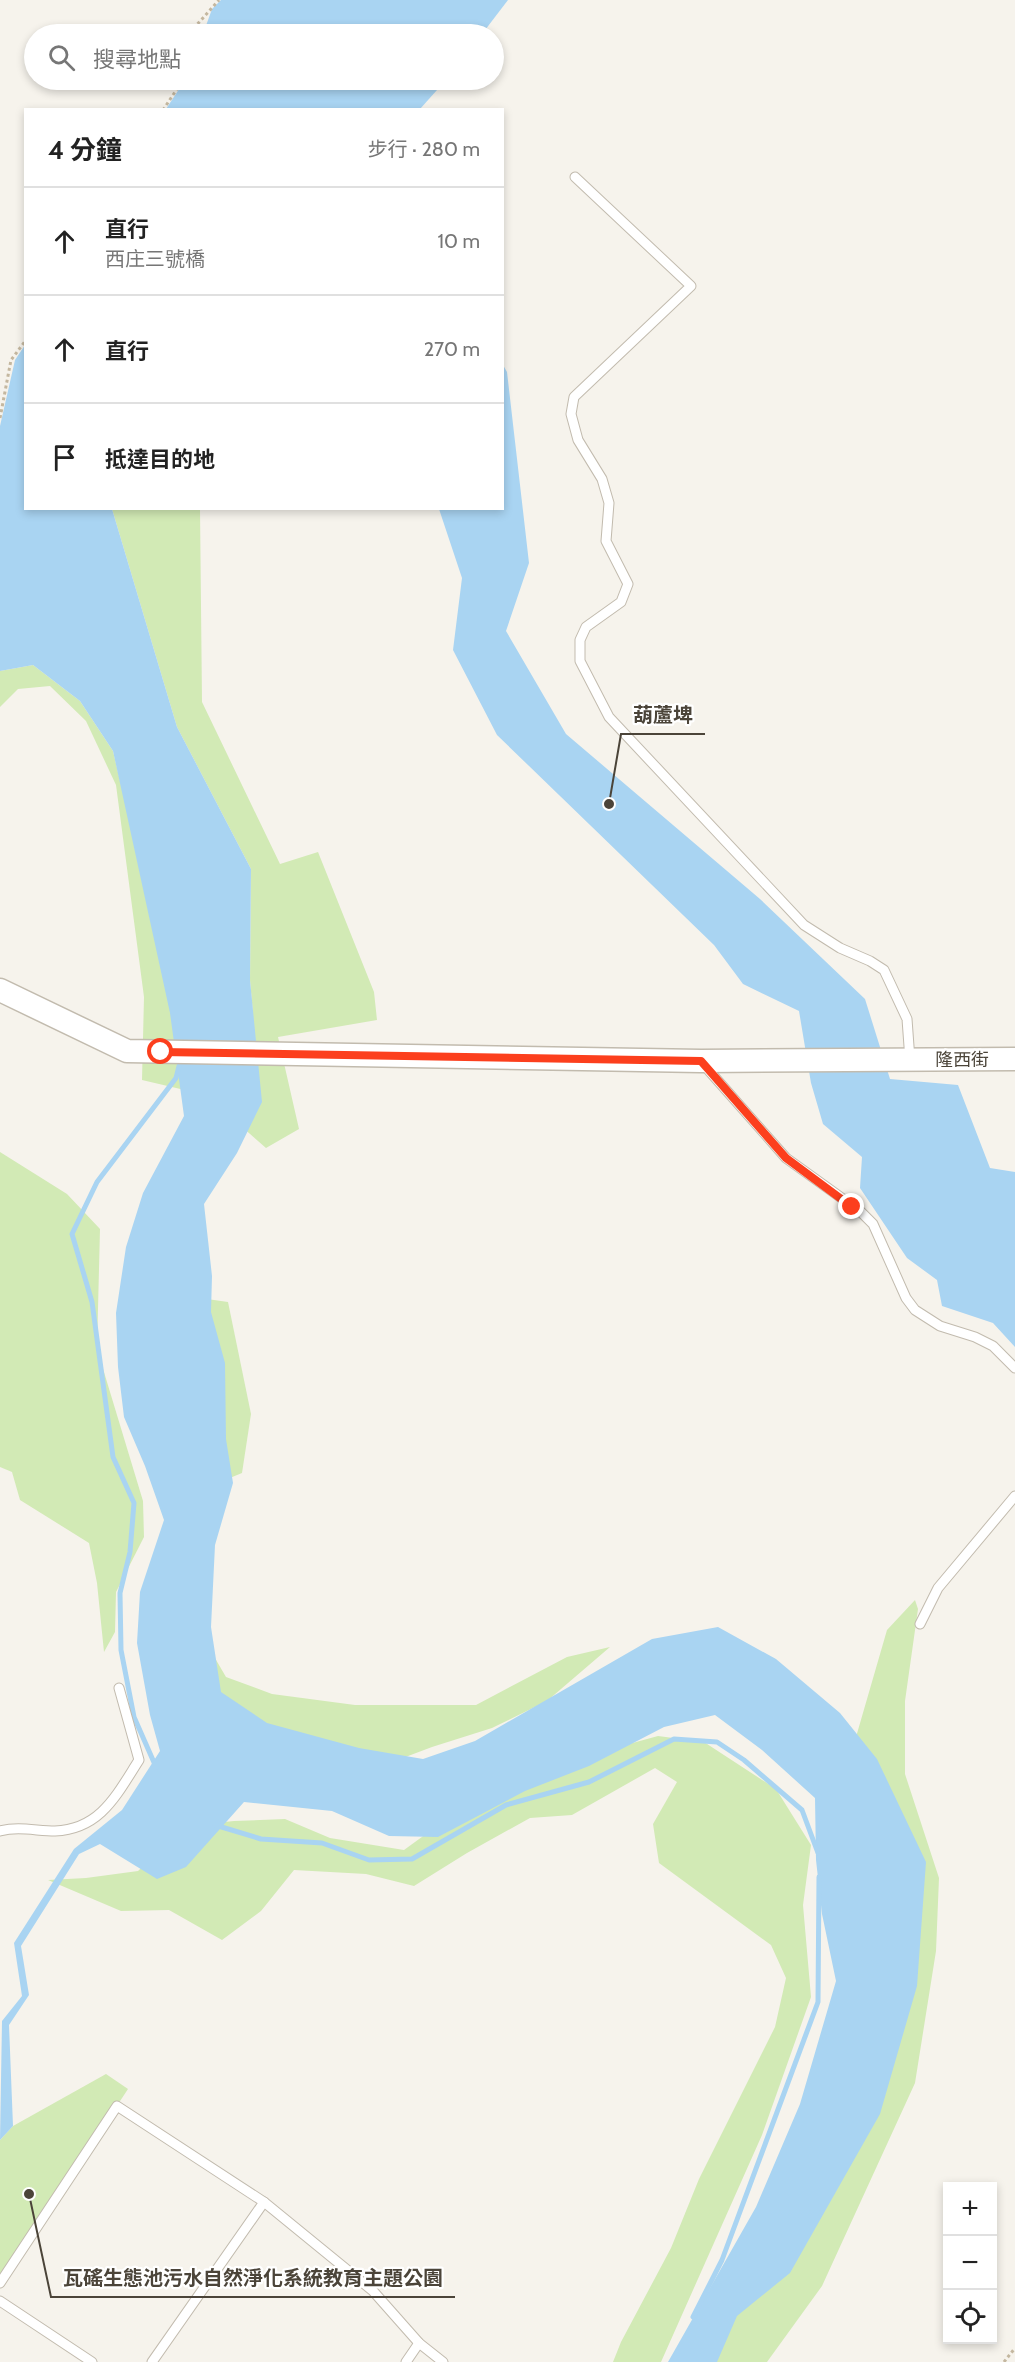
<!DOCTYPE html>
<html lang="zh-TW">
<head>
<meta charset="utf-8">
<style>
  :root { --surface:#fff; --page:#f2f2f2; --text:#222; --muted:#767676; --line:#e0e0e0 }
  body { margin:0; font-family:Cabin,"Noto Sans TC",sans-serif; background:var(--page); color:var(--text) }
  .controls { position:absolute; right:18px; bottom:18px; display:grid; overflow:hidden; border-radius:0px; box-shadow:0 3px 9px #0003 }
  .controls button { width:54px; height:54px; display:grid; place-items:center; padding:0; border:0; border-bottom:2px solid var(--line); background:var(--surface); color:var(--text); font:30px sans-serif }
  .stop { position:absolute; width:18px; height:18px; margin:-14px; border:4px solid #fc3f1d; border-radius:50%; background:#fff }
  .stop.end { background:#fc3f1d; border-color:#fff; box-shadow:0 2px 6px #0008 }
  .list { margin:0; padding:0; list-style:none }
  h2 { display:flex; justify-content:space-between; align-items:center; height:78px; margin:0; padding:0 24px; font-size:26px }
  h2 small { font-size:20px; font-weight:400; color:var(--muted) }
  .list li { display:grid; grid-template-columns:39px 1fr auto; gap:18px; align-items:center; box-sizing:border-box; height:108px; padding:0 24px; border-top:2px solid var(--line) }
  .list b { display:block; font-size:22px; white-space:nowrap }
  .list p { margin:0; font-size:20px; white-space:nowrap; color:var(--muted) }
  .list em { font-size:20px; font-style:normal; color:var(--muted) }
  .icon { flex:none; width:33px; height:33px; fill:none; stroke:currentColor; stroke-width:2; stroke-linecap:round; stroke-linejoin:round }
  .map { position:relative; flex:none; width:1015px; height:2362px; overflow:hidden }
  .search { position:absolute; background:var(--surface); box-shadow:0 3px 9px #0003; left:24px; top:24px; width:480px; height:66px; display:flex; align-items:center; gap:15px; box-sizing:border-box; padding:0 21px; border-radius:33px; color:var(--muted); font-size:22px }
  .panel { position:absolute; background:var(--surface); box-shadow:0 3px 9px #0003; left:24px; top:108px; width:480px; height:402px; border-radius:0px }
  .map>svg:first-child { display:block }
</style>
</head>
<body>
<div class="map">
<svg width="1015" height="2362" viewBox="0 0 1015 2362">
  <rect width="100%" height="100%" fill="#f6f3ec"/>
  <g fill="#d2eab5">
    <path d="M112,509H200L202,702L280,864L318,852L374,992L377,1020L278,1037L299,1129L266,1148L206,1095L142,1080L144,997L116,785L86,721L50,686L18,689L0,707V671L33,665L80,701L113,751L133,836L253,1014L250,980L251,869L177,727Z"/>
    <path d="M0,1152L67,1194L100,1229L97,1349L143,1501L144,1537L116,1592L115,1632L104,1652L97,1583L89,1543L20,1500L12,1472L0,1467Z"/>
    <path d="M207,1299L228,1302L251,1414L242,1473L220,1482Z"/>
    <path d="M915,1600L918,1609L905,1701V1774L939,1878L936,1951L915,2083L822,2286L767,2362H701L831,2116L856,1737L887,1630Z"/>
    <path d="M205,1641L226,1677L272,1694L355,1705H476L567,1657L610,1647L547,1701L492,1728L432,1747L379,1767L208,1701Z"/>
    <path d="M658,1736L704,1742L776,1789L811,1845L803,1905L811,1997L762,2135L661,2362H613L621,2342L671,2248L699,2179L775,2027L786,1978L771,1945L659,1863L653,1824L677,1782L655,1768L572,1815L530,1818L467,1853L414,1886L366,1874L294,1870L261,1911L222,1940L169,1910L121,1911L48,1880L86,1878L138,1871L185,1826L234,1821L285,1819L330,1838L404,1850L448,1818L596,1753Z"/>
    <path d="M106,2074L128,2089L0,2283V2140L13,2126Z"/>
  </g>
  <g fill="#a9d4f2">
    <path d="M221,0H508L482,34H203L212,9Z"/>
    <path d="M185,80H446L420,109H166Z"/>
    <path d="M25,345L26,508L112,509L177,727L251,869L250,980L262,1102L237,1153L204,1204L212,1276L211,1312L225,1363L226,1439L233,1483L215,1545L211,1627L221,1692L267,1723L359,1748L423,1759L475,1741L652,1639L718,1627L776,1659L840,1713L877,1759L926,1862L917,1986L880,2114L790,2273L737,2316L717,2362H668L756,2207L800,2104L836,1981L822,1914L816,1860L815,1798L762,1750L715,1715L664,1727L589,1766L525,1791L438,1837L389,1836L332,1811L244,1802L186,1867L157,1879L100,1844L79,1854L21,1946L29,1995L9,2025L13,2126L0,2140L2,2021L22,1996L14,1943L74,1849L122,1810L160,1751L150,1715L137,1643L140,1592L164,1520L145,1466L124,1417L118,1367L116,1313L126,1247L143,1193L184,1116L170,1013L113,751L80,701L33,665L0,671V426L15,360Z"/>
    <path d="M503,365L507,372L529,563L506,631L566,734L760,899L865,999L890,1079L958,1085L990,1168L1015,1172V1347L993,1323L942,1306L937,1280L907,1258L860,1188L862,1157L823,1124L811,1083L799,1011L743,984L714,945L497,735L453,650L462,578L439,509L502,508Z"/>
  </g>
  <g fill="none" stroke-linecap="round" stroke-linejoin="round">
    <g stroke="#a9d4f2" stroke-width="5">
      <path d="M156,1767L134,1717L121,1650L120,1593L130,1552L134,1503L113,1457L92,1302L72,1234L97,1182L176,1078L179,1066"/>
      <path d="M215,1825L261,1839L322,1843L369,1860L412,1859L506,1805L589,1782L674,1739L717,1742L744,1760L802,1810L818,1853"/>
      <path d="M693,2317L722,2260L818,2002L819,1877"/>
    </g>
    <defs>
      <g id="service">
        <path d="M575,177L691,286L574,397L571,414L578,440L602,479L609,503L606,541L628,584L621,602L586,627L580,640V661L609,717L804,925L840,948L870,961L884,970L907,1019L910,1060"/>
        <path d="M704,1065L786,1158L861,1212L873,1224L906,1298L915,1310L940,1326L975,1337L993,1346L1015,1368"/>
        <path d="M920,1624L938,1588L1015,1496"/>
        <path d="M0,1831C18,1826 37,1831 55,1831C101,1829 117,1794 139,1760L119,1688"/>
        <path d="M0,2283L117,2106L264,2202L373,2291L419,2343L443,2362"/>
        <path d="M0,2301L92,2362"/>
        <path d="M152,2362L264,2202"/>
        <path d="M406,2362L419,2343"/>
      </g>
      <path id="tertiary" d="M0,990L127,1051L701,1061L1015,1059"/>
    </defs>
    <use href="#service" stroke="#c2bbae" stroke-width="11"/>
    <use href="#tertiary" stroke="#c2bbae" stroke-width="25"/>
    <g stroke="#c4b79f" stroke-width="3" stroke-dasharray="3 3" stroke-linecap="butt">
      <path d="M192,34L193,29L219,0"/>
      <path d="M163,110L183,80"/>
      <path d="M0,418L11,360L26,340"/>
      <path d="M1004,2362L1015,2348"/>
    </g>
    <use href="#service" stroke="#fff" stroke-width="9"/>
    <use href="#tertiary" stroke="#fff" stroke-width="22"/>
  </g>
  <g fill="none" stroke-linecap="round" stroke-linejoin="round">
    <path stroke="#fc3f1d" stroke-width="8" d="M161,1052L701,1061L786,1158L852,1207"/>
  </g>
  <g text-anchor="middle" stroke-width="4.5" stroke-linejoin="round" paint-order="stroke">
    <g font-size="18" fill="#4b4439" stroke="#fff">
      <text x="962" y="1066">隆西街</text>
    </g>
  </g>
  <path fill="none" stroke="#4b4439" stroke-width="2" d="M609 804L621 734H705M29 2194L51 2297H455"/>
  <g fill="#4b4439" stroke="#fff" stroke-width="2">
    <circle cx="609" cy="804" r="6"/>
    <circle cx="29" cy="2194" r="6"/>
  </g>
  <g font-size="20" text-anchor="middle" font-weight="bold" fill="#4b4439" stroke="#fff" stroke-width="4.5" stroke-linejoin="round" paint-order="stroke">
    <text x="663" y="722">葫蘆埤</text>
    <text x="253" y="2285">瓦磘生態池污水自然淨化系統教育主題公園</text>
  </g>
</svg>
<div class="controls">
<button>+</button>
<button>−</button>
<button><svg class="icon" aria-label="locate" viewBox="0 0 24 24"><circle cx="12" cy="12" r="6"/><path d="M12 2v4M12 18v4M2 12h4M18 12h4"/></svg></button>
</div>
<div class="stop" style="left:161px;top:1052px"></div>
<div class="stop end" style="left:852px;top:1207px"></div>
<div class="search"><svg class="icon" aria-label="search" viewBox="0 0 24 24"><circle cx="10" cy="10" r="6"/><path d="M15 15l6 6"/></svg>搜尋地點</div>
<section class="panel">
<h2>4 分鐘<small>步行 · 280 m</small></h2>
<ul class="list">
<li><svg class="icon" aria-label="ahead" viewBox="0 0 24 24"><path d="M12 20V5M6 11l6-6 6 6"/></svg><div><b>直行</b><p>西庄三號橋</p></div><em>10 m</em></li>
<li><svg class="icon" aria-label="ahead" viewBox="0 0 24 24"><path d="M12 20V5M6 11l6-6 6 6"/></svg><div><b>直行</b></div><em>270 m</em></li>
<li><svg class="icon" aria-label="arrive" viewBox="0 0 24 24"><path d="M6 21V4h12l-3 4 3 4H6"/></svg><div><b>抵達目的地</b></div></li>
</ul>
</section>
</div>
</body>
</html>
